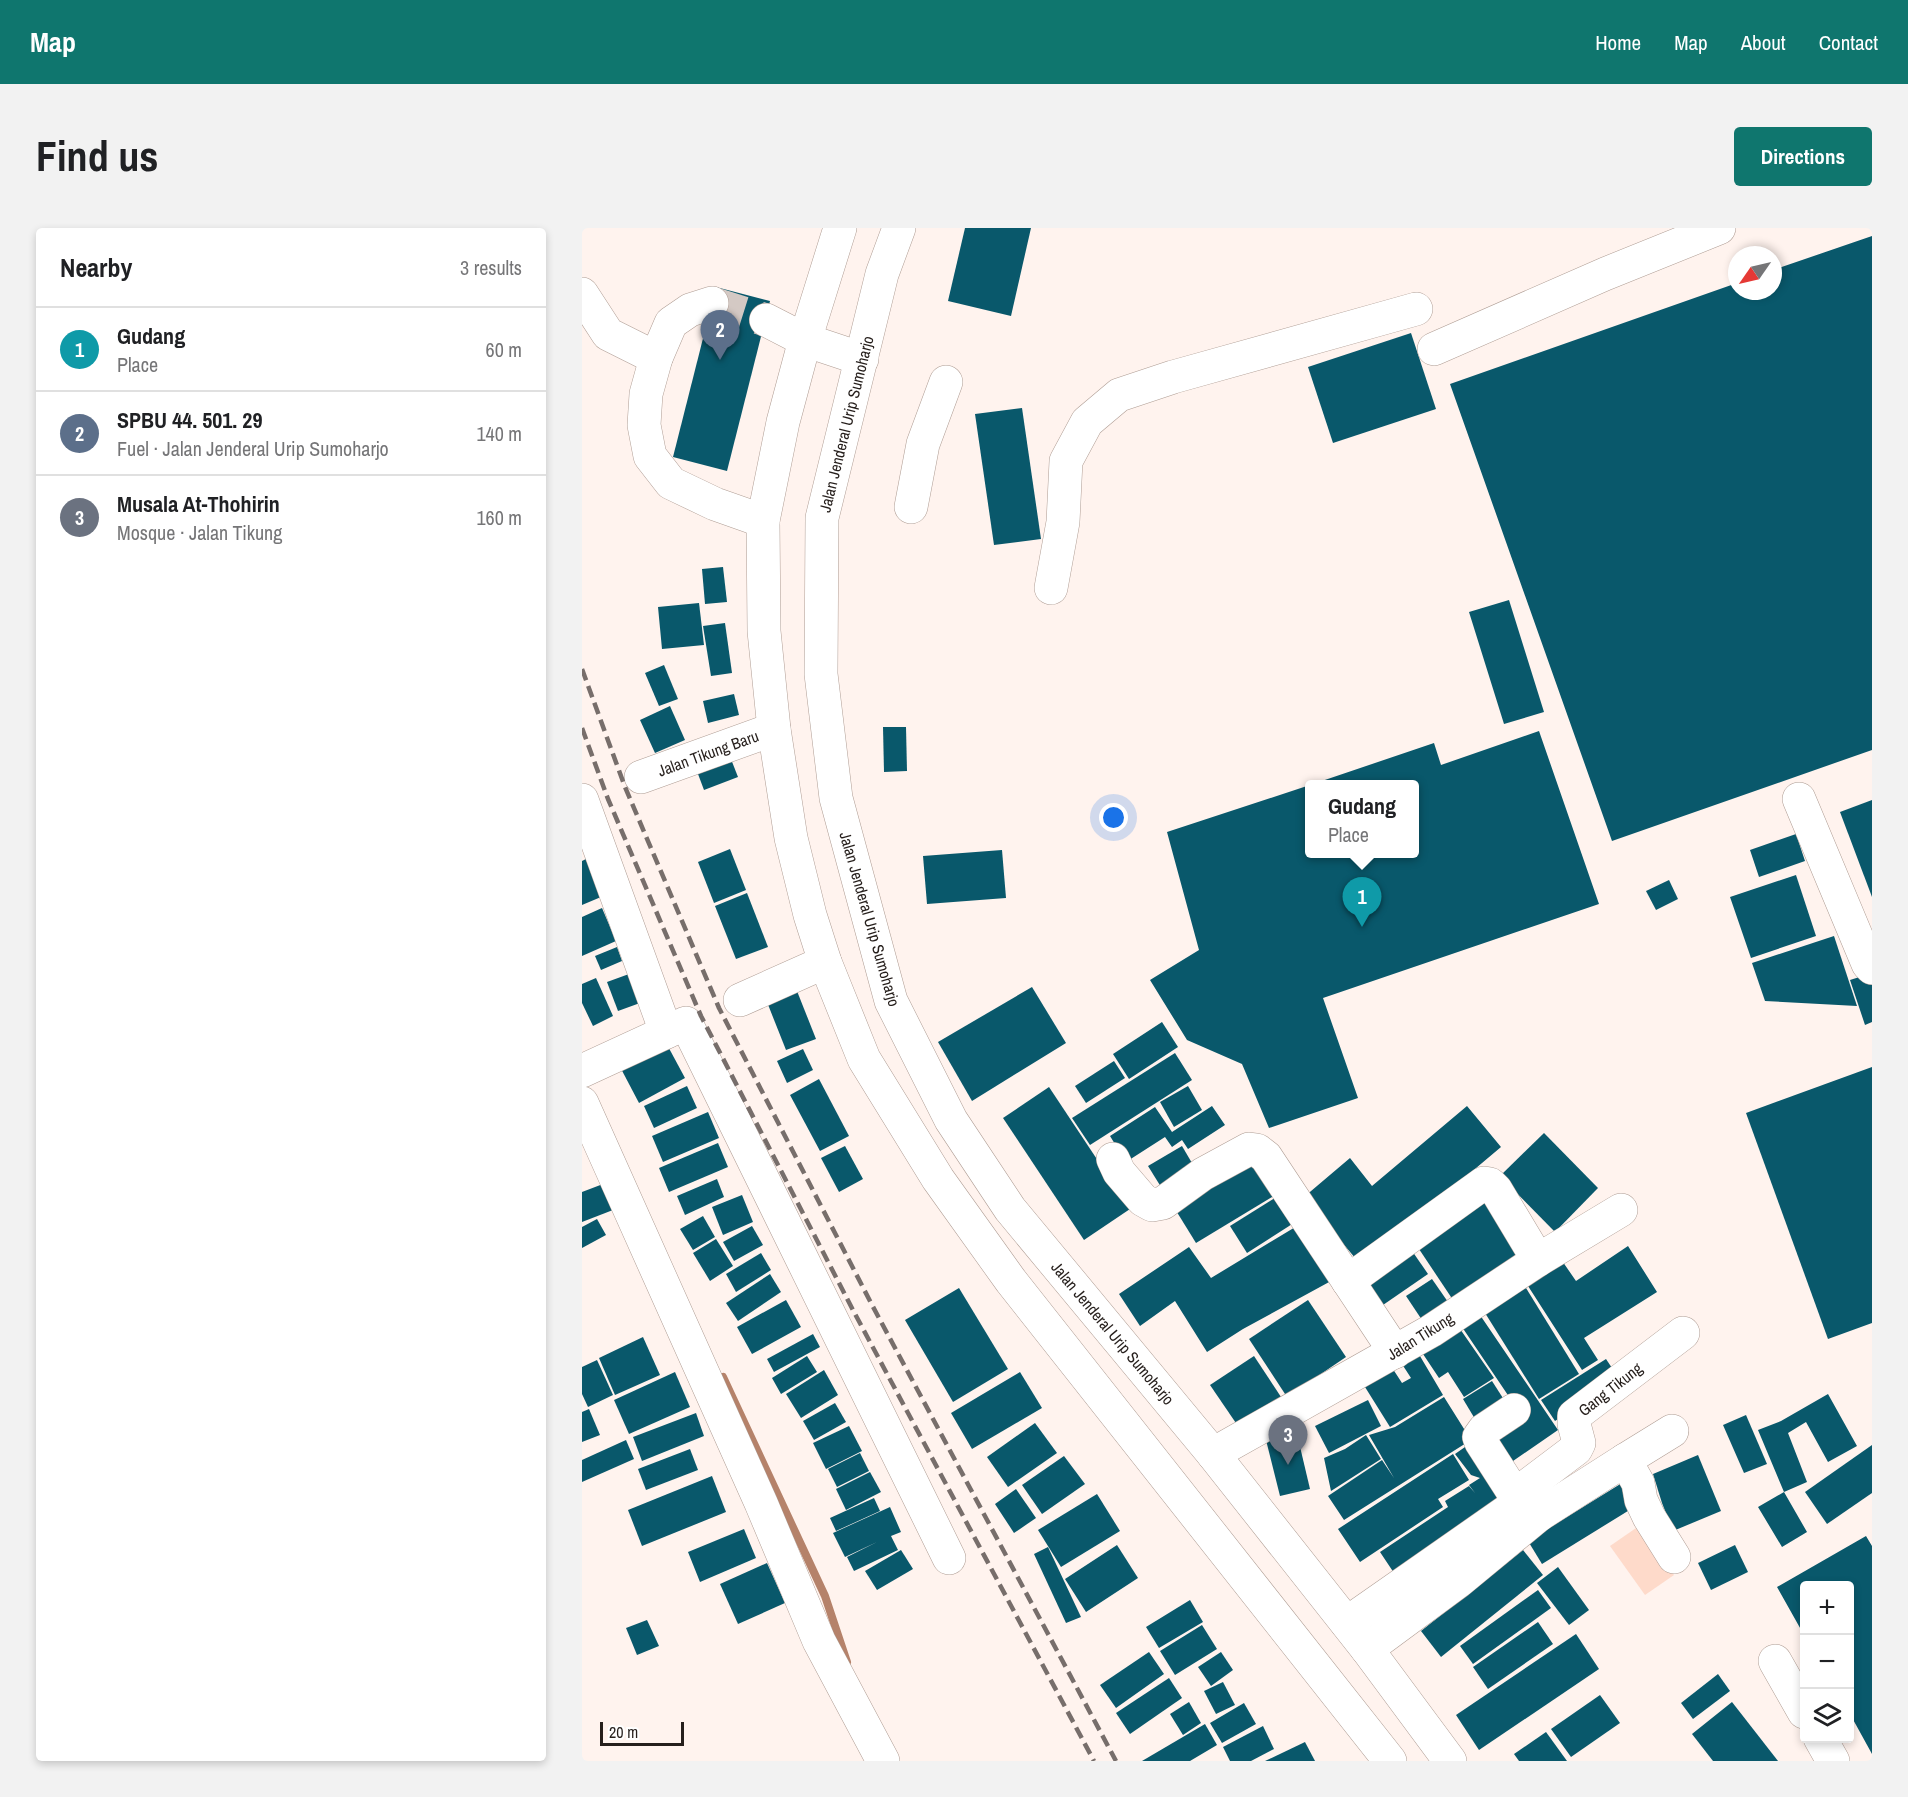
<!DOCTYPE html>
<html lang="en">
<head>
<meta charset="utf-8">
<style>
  :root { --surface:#fff; --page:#f2f2f2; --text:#202124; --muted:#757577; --line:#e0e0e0; --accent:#0f766e }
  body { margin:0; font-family:"Archivo Narrow",sans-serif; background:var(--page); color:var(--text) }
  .controls { position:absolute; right:18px; bottom:18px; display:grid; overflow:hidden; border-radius:6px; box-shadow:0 3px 9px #0003 }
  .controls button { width:54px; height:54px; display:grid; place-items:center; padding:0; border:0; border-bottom:2px solid var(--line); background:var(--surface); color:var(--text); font:30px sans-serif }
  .compass { position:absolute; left:1146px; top:18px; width:54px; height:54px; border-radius:50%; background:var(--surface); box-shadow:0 3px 9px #0003; rotate:236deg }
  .scale { position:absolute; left:18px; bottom:15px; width:84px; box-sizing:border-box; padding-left:6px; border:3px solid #261f1c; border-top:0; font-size:16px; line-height:21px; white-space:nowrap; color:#261f1c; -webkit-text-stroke:4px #fff; paint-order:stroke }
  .you { position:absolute; left:532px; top:590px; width:21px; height:21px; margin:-15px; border:4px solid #fff; border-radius:50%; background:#1a73e8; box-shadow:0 0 0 9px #1a73e833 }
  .badge { display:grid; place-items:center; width:39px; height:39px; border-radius:50%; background:var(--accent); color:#fff; font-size:20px; font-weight:700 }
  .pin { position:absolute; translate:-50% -50px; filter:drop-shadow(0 2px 3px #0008) }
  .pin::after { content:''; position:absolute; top:32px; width:21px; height:18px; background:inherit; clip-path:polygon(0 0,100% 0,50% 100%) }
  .popup { position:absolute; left:723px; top:552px; width:114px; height:78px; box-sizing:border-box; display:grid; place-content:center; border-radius:6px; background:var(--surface); filter:drop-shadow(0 2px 4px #0005); font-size:20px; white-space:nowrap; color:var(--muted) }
  .popup b { font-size:22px; color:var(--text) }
  .popup::after { content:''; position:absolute; left:50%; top:100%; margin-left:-12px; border:12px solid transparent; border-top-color:var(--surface) }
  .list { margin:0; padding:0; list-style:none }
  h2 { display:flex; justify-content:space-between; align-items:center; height:78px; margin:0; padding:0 24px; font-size:26px }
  h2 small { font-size:20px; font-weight:400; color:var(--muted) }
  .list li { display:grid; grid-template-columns:39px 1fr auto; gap:18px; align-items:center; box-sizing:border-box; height:84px; padding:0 24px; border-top:2px solid var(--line) }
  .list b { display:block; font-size:22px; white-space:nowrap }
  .list p { margin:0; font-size:20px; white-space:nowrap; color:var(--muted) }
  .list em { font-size:20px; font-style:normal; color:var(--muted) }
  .icon { flex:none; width:33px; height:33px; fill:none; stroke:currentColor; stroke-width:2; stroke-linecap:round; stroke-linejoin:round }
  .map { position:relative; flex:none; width:1290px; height:1533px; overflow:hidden; border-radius:6px }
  header { display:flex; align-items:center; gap:36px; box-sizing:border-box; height:84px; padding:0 30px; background:var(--accent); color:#fff }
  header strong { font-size:28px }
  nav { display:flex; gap:33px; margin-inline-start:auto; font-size:21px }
  .intro { display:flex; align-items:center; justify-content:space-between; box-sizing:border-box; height:144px; padding:0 36px }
  h1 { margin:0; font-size:42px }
  .button { padding:15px 27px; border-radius:6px; background:var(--accent); color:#fff; font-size:21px; font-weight:700 }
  main { display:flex; gap:36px; padding:0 36px }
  aside { flex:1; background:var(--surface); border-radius:6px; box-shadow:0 3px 9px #0003 }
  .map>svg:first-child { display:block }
</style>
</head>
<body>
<header>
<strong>Map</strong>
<nav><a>Home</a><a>Map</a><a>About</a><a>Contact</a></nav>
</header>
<div class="intro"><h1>Find us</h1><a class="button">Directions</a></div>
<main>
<aside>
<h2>Nearby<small>3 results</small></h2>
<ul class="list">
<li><span class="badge" style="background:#0f9aa8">1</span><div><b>Gudang</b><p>Place</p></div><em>60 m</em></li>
<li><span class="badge" style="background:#5c6f8a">2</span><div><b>SPBU 44. 501. 29</b><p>Fuel · Jalan Jenderal Urip Sumoharjo</p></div><em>140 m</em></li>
<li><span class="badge" style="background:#6b7280">3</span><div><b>Musala At-Thohirin</b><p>Mosque · Jalan Tikung</p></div><em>160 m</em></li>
</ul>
</aside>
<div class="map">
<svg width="1290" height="1533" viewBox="0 0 1290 1533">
  <rect width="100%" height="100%" fill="#fff3ee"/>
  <path fill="#fedaca" d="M1057,1298L1092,1347L1063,1367L1028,1318Z"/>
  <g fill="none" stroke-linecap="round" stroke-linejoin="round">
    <path stroke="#b5826a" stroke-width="8" d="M141,1149L243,1368L265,1434"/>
  </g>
  <g fill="#09586b">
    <path d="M383,0H449L429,88L366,73Z"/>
    <path d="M1290,8V522L1030,613L868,156L1155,55V63H1191V42Z"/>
    <path d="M134,59L188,73L145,243L91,229Z"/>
    <path d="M829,105L854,181L751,215L726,139Z"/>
    <path d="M440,180L459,311L412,317L393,186Z"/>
    <path d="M141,339L145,374L123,376L120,341Z"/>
    <path d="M927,372L962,484L922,496L887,384Z"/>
    <path d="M117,375L122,417L80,421L76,379Z"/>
    <path d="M143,395L150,445L129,448L121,398Z"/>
    <path d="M82,437L96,471L77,478L63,445Z"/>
    <path d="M152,466L157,487L126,495L121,473Z"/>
    <path d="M88,478L103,512L73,525L58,492Z"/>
    <path d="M301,499H324L325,543L302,544Z"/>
    <path d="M957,503L1017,676L741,770L776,870L687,900L660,836L605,812L568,752L617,722L585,604L728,557V626H832V556H731L852,515L859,537Z"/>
    <path d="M147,526L156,549L122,562L113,538Z"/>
    <path d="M1290,572V669L1258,584Z"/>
    <path d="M1214,606L1223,633L1177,649L1168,622Z"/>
    <path d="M148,621L164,662L132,675L116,634Z"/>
    <path d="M420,622L424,670L345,676L341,628Z"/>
    <path d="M4,631L19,669L0,677V633Z"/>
    <path d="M1214,647L1234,708L1169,730L1148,669Z"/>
    <path d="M1087,652L1096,671L1074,682L1064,663Z"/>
    <path d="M165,665L186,719L154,731L133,678Z"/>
    <path d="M20,680L34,713L0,728V689Z"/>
    <path d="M1252,708L1275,778L1183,773L1170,735Z"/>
    <path d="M35,719L40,733L19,742L13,728Z"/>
    <path d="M1290,745V794L1283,797L1268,752Z"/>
    <path d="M47,746L58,775L36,783L25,754Z"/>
    <path d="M14,750L31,788L11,798L0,775V756Z"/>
    <path d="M213,758L234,811L204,822L183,769Z"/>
    <path d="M450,759L484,815L390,873L356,814Z"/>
    <path d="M580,794L596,819L547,851L531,826Z"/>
    <path d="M82,811L103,850L57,875L36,835Z"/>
    <path d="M221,821L231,842L205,855L195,833Z"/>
    <path d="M593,825L610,852L508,917L490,890Z"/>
    <path d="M532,833L543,850L504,875L493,858Z"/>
    <path d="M1290,839V1095L1246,1111L1164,885Z"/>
    <path d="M237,851L267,908L238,923L208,867Z"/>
    <path d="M105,858L115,880L72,900L62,878Z"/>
    <path d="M606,858L620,882L592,899L578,874Z"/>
    <path d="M467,859L548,981L502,1012L421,890Z"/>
    <path d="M630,878L643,897L606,921L600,912L590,919L583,909L544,934L528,908L573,879L590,904Z"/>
    <path d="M885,878L919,919L779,1037L722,969L768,930L790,958Z"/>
    <path d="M126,884L137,910L81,934L70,908Z"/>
    <path d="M962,905L1016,960L973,1004L918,948Z"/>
    <path d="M136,915L146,939L87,964L77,940Z"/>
    <path d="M263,918L281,951L257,964L239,930Z"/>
    <path d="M600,918L617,947L584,967L566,938Z"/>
    <path d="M674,931L695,966L614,1015L593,981Z"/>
    <path d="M135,951L142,969L103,987L95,968Z"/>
    <path d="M21,956L31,982L0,994V964Z"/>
    <path d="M701,965L718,991L665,1025L648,998Z"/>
    <path d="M908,966L947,1026L873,1075L833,1015Z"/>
    <path d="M160,967L171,994L141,1007L130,979Z"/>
    <path d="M121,988L133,1009L111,1022L98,1001Z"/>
    <path d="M15,991L24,1007L0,1020V999Z"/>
    <path d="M170,998L181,1017L152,1033L141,1014Z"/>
    <path d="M715,998L749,1053L661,1101L625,1124L593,1073L558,1098L537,1066L607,1019L629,1050Z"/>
    <path d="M134,1011L151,1038L128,1053L111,1025Z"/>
    <path d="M826,1017L846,1046L801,1077L781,1047Z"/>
    <path d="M1046,1018L1075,1064L1002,1110L1016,1132L1000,1142L939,1047L974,1024L994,1053Z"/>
    <path d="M179,1025L189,1042L154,1064L144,1046Z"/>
    <path d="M188,1046L199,1064L156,1093L144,1075Z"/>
    <path d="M850,1051L866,1074L840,1092L824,1068Z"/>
    <path d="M939,1052L997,1146L957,1171L898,1077Z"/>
    <path d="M377,1060L426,1141L371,1174L323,1092Z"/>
    <path d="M204,1072L219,1099L170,1126L155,1099Z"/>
    <path d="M726,1072L764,1129L705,1169L667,1111Z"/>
    <path d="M898,1087L976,1202L931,1233L913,1207L940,1188L880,1099Z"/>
    <path d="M876,1098L912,1150L882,1169L866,1144L857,1150L839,1123Z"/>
    <path d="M231,1106L238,1119L192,1144L185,1131Z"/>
    <path d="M61,1109L78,1147L33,1167L17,1130Z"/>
    <path d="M835,1123L861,1167L808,1199L778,1151L807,1135L820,1155L829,1150L818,1133Z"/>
    <path d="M225,1128L235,1144L199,1166L190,1150Z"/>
    <path d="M672,1128L701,1172L658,1201L628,1157Z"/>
    <path d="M1024,1131L1038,1152L973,1193L959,1172Z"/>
    <path d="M15,1132L31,1167L6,1179L0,1166V1139Z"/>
    <path d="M242,1142L256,1167L219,1190L204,1166Z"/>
    <path d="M93,1144L108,1179L47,1206L32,1172Z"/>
    <path d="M438,1144L460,1180L390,1221L369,1185Z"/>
    <path d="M910,1153L926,1178L896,1196L881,1171Z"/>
    <path d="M1246,1166L1275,1218L1246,1234L1224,1194L1206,1205L1225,1254L1202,1264L1225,1304L1200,1319L1176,1279L1202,1264L1176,1202L1199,1193Z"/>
    <path d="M862,1169L889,1212L762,1292L746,1268L800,1232L812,1250L787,1207L813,1199Z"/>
    <path d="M786,1172L799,1198L747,1225L733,1198Z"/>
    <path d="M253,1175L264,1194L232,1212L221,1193Z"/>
    <path d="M7,1181L18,1207L0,1214V1184Z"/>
    <path d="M114,1185L122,1208L60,1233L51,1209Z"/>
    <path d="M1164,1187L1185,1236L1162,1245L1141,1197Z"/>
    <path d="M453,1195L475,1225L426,1259L405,1229Z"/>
    <path d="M267,1198L280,1223L244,1241L231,1215Z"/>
    <path d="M715,1206L728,1261L698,1268L684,1212Z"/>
    <path d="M784,1207L799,1231L749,1263L742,1230L763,1221Z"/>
    <path d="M44,1212L52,1231L0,1254V1232Z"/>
    <path d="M893,1212L934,1274L816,1351L798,1324L866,1279L863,1273L887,1258L893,1265L887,1257L898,1250L889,1247L873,1226Z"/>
    <path d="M1290,1217V1265L1245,1296L1223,1264Z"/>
    <path d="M108,1221L116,1242L64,1262L56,1241Z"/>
    <path d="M278,1225L287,1243L255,1259L246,1241Z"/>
    <path d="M871,1226L887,1252L856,1271L861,1279L778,1334L756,1301Z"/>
    <path d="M1116,1227L1139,1283L1091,1303L1080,1275L1071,1246Z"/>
    <path d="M482,1228L503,1256L460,1286L440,1257Z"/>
    <path d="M288,1244L299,1264L264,1282L254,1261Z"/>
    <path d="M130,1248L144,1284L60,1318L46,1282Z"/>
    <path d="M1040,1255L1054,1278L960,1336L946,1313Z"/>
    <path d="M434,1261L454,1290L432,1305L413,1276Z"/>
    <path d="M515,1266L538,1303L479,1339L456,1302Z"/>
    <path d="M292,1270L298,1283L254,1303L248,1290Z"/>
    <path d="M308,1279L319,1304L309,1308L316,1322L272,1343L265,1329L295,1314L263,1329L251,1305Z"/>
    <path d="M162,1301L174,1330L118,1354L106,1324Z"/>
    <path d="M1284,1308L1290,1318V1526L1268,1486V1358H1222V1407L1195,1359Z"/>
    <path d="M535,1317L556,1350L504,1384L483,1351Z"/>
    <path d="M1153,1317L1166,1344L1129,1362L1116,1335Z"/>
    <path d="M466,1319L499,1389L484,1395L452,1326Z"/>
    <path d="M319,1322L331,1341L295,1362L283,1343Z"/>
    <path d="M941,1322L961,1347L859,1429L839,1403Z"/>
    <path d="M185,1335L203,1375L156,1396L138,1356Z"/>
    <path d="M976,1339L1007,1382L987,1397L955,1355Z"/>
    <path d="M956,1362L969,1380L891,1436L878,1418Z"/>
    <path d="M608,1372L621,1394L577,1420L564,1399Z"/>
    <path d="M65,1392L77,1418L55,1427L44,1400Z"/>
    <path d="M956,1394L971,1416L906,1461L891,1439Z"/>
    <path d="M620,1397L635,1421L593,1447L578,1423Z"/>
    <path d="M994,1406L1017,1441L897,1522L874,1487Z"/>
    <path d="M567,1424L582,1446L534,1480L518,1457Z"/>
    <path d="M639,1424L651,1442L629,1458L616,1439Z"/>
    <path d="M1136,1446L1148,1463L1111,1491L1099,1475Z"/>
    <path d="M587,1450L600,1470L548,1506L534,1485Z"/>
    <path d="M641,1454L653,1477L634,1486L622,1463Z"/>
    <path d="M1018,1467L1038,1495L989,1529L969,1501Z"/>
    <path d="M607,1474L619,1495L601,1507L588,1486Z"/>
    <path d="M1150,1474L1196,1533H1131L1110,1506Z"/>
    <path d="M662,1475L674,1496L640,1515L628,1495Z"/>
    <path d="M623,1496L635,1517L608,1533H560Z"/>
    <path d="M681,1498L692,1521L669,1533H648L641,1519Z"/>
    <path d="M964,1504L985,1533H937L932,1526Z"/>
    <path d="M723,1514L733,1533H683Z"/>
  </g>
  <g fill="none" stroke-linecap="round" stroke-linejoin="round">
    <path stroke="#d4c9c4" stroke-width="33" stroke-dasharray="33 16" stroke-linecap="butt" d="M130,75L184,92"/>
    <defs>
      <g id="minor">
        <path d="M0,66L26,106L74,130"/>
        <path d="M130,75L108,82L89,95L74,130L64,166L62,197L68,228L89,255L133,276L181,293"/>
        <path d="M184,92L223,112L280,131"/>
        <path d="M852,121L1023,46L1137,0"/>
        <path d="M329,279L341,216L364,154"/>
        <path d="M469,360L481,294L484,233L505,194L537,167L591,149L834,81"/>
        <path d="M59,549L192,501"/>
        <path d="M1217,571L1286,736L1290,740"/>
        <path d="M0,572L84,804"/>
        <path d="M158,772L243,734"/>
        <path d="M0,843L104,795L367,1330"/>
        <path d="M0,875L179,1275L237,1413L301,1533"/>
        <path d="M531,931L537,944L561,972L570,977L581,975L621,946L667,921L675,922L684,929L813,1124"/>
        <path d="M766,1053L902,955L908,956L914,962L956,1032"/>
        <path d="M932,1182L902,1202L897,1209L899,1214L933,1267"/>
        <path d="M631,1226L849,1103L956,1032L1039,982"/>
        <path d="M1043,1232L1090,1203"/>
        <path d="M941,1272L933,1267L994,1221L997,1215L992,1196V1188L1101,1105"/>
        <path d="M765,1395L941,1272L957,1287L1043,1232L1056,1255L1059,1272L1067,1289L1092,1329"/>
        <path d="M785,1421L877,1353L957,1287"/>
        <path d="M1193,1433L1222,1484"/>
        <path d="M1238,1510L1251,1533"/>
      </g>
      <g id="highway">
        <path d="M258,0L223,112L201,194L181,293L182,403L192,501L209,610L228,687L243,734L282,831L356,951L429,1053L808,1533"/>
        <path d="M317,0L300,46L240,290L239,446L254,570L309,773L369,892L428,981L631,1226L785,1421L868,1533"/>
      </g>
    </defs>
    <use href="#minor" stroke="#af9d94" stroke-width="34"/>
    <use href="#highway" stroke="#af9d94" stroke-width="34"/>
    <use href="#minor" stroke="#fff" stroke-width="33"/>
    <use href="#highway" stroke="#fff" stroke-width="33"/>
    <g stroke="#776e6b" stroke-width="4.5" stroke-dasharray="12 6" stroke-linecap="butt">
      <path d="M0,441L43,559L137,780L289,1075L534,1533"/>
      <path d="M0,500L26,571L119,788L272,1084L512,1533"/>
    </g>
  </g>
  <g text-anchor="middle" stroke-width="6" stroke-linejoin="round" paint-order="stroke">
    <g font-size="16" fill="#261f1c" stroke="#fff">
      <text transform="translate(264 196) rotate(-76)" y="6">Jalan Jenderal Urip Sumoharjo</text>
      <text transform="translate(126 525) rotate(-20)" y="6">Jalan Tikung Baru</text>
      <text transform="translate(288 691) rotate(74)" y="6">Jalan Jenderal Urip Sumoharjo</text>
      <text transform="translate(531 1105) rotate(50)" y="6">Jalan Jenderal Urip Sumoharjo</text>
      <text transform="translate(838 1108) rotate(-32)" y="6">Jalan Tikung</text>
      <text transform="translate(1028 1161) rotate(-38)" y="6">Gang Tikung</text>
    </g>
  </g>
</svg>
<div class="controls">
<button>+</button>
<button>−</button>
<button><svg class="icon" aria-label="layers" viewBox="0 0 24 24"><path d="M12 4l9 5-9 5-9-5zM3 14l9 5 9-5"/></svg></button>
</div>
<svg class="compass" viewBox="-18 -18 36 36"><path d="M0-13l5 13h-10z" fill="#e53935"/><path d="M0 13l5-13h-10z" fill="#757577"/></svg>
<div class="scale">20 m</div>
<div class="you"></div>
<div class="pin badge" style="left:780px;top:699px;background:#0f9aa8">1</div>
<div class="popup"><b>Gudang</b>Place</div>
<div class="pin badge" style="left:138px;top:132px;background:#5c6f8a">2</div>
<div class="pin badge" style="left:706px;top:1237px;background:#6b7280">3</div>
</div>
</main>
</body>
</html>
